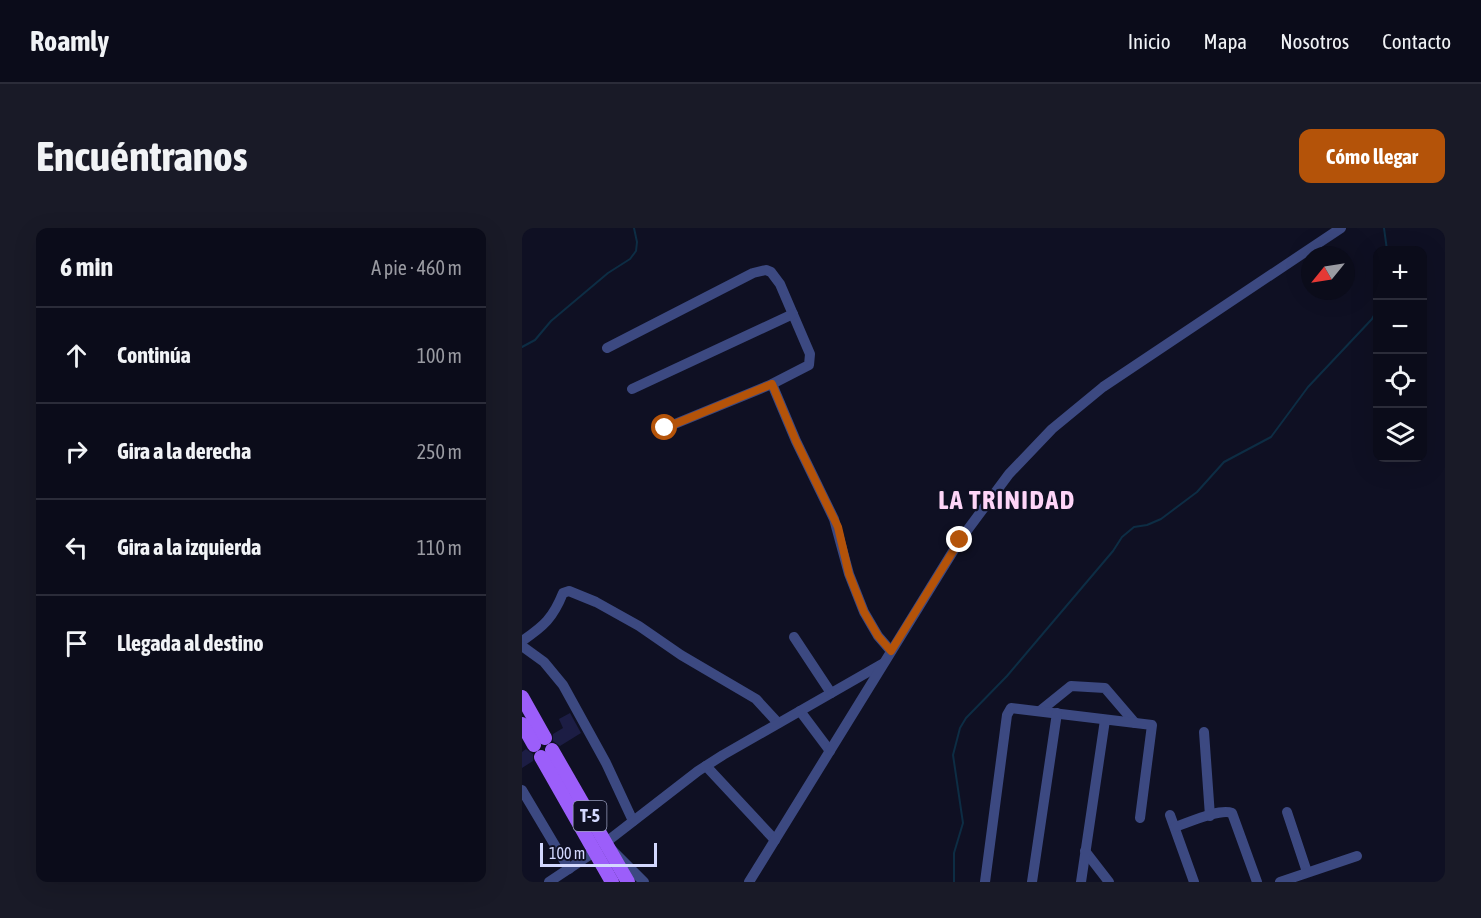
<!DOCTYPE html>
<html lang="es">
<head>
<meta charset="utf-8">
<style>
  :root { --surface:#0b0c1a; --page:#191a27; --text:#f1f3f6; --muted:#9a9ba2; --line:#2b2c39; --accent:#b45309 }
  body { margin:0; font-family:"Asap Condensed",sans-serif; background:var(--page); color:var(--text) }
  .controls { position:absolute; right:18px; top:18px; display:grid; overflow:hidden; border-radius:12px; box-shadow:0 6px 24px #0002 }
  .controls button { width:54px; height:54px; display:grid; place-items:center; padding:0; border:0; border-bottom:2px solid var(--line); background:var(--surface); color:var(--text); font:30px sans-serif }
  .compass { position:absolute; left:779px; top:18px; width:54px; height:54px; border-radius:50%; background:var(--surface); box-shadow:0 6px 24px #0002; rotate:240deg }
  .scale { position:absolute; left:18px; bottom:15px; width:117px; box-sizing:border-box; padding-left:6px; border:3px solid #d3d8fe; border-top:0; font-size:16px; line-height:21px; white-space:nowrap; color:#d3d8fe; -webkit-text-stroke:4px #0f1023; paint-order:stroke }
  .stop { position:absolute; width:18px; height:18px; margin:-14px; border:4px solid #b45309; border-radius:50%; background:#fff }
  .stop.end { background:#b45309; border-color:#fff; box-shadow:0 2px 6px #0008 }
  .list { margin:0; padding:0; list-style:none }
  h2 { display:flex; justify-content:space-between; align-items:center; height:78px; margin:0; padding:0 24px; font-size:26px }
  h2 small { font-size:20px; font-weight:400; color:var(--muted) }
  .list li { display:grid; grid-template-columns:39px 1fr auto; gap:18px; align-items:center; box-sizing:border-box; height:96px; padding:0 24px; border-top:2px solid var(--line) }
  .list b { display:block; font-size:22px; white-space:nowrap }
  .list em { font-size:20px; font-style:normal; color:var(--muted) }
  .icon { flex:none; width:33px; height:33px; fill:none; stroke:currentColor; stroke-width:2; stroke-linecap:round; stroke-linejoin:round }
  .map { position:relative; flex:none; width:923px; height:654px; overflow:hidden; border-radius:12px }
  header { display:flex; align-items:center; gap:36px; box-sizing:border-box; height:84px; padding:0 30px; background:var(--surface); border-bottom:2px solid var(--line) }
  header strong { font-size:28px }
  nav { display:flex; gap:33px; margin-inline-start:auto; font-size:21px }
  .intro { display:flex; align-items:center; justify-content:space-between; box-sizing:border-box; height:144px; padding:0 36px }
  h1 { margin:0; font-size:42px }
  .button { padding:15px 27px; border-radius:12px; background:var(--accent); color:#fff; font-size:21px; font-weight:700 }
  main { display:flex; gap:36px; padding:0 36px }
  aside { flex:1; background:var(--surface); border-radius:12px; box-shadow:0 6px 24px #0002 }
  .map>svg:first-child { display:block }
</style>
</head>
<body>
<header>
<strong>Roamly</strong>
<nav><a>Inicio</a><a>Mapa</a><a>Nosotros</a><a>Contacto</a></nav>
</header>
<div class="intro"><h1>Encuéntranos</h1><a class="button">Cómo llegar</a></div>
<main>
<aside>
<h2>6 min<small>A pie · 460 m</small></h2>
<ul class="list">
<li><svg class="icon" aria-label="ahead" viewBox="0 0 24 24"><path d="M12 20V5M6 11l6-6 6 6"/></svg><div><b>Continúa</b></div><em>100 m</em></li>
<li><svg class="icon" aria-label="right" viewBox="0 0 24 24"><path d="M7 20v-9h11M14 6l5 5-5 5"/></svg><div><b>Gira a la derecha</b></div><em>250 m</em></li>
<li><svg class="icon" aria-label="left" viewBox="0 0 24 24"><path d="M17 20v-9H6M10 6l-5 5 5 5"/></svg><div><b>Gira a la izquierda</b></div><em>110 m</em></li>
<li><svg class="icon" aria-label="arrive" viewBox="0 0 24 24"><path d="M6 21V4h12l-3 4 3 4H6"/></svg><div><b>Llegada al destino</b></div></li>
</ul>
</aside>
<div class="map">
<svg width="923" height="654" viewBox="0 0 923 654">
  <rect width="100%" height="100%" fill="#0f1023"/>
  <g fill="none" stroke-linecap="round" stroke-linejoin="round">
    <g stroke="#0d2d44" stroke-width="2">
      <path d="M862,0L865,22"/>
      <path d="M0,119L13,112L29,93L86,45L108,31L114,23L115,14L112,0"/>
      <path d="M432,654V625L441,595L431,527L438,500L444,490L485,448L591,323L600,309L612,299L625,297L639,291L675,264L702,234L749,209L786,159L850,91L856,80"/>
    </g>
  </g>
  <g fill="#1c1d44">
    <path d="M48,485L59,505L38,518L31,513V506L41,500L37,491Z"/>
    <path d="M4,521L11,526V533L0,540V524Z"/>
  </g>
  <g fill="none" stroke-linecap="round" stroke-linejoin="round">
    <g stroke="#3c4981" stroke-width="10">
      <path d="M85,120L231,45L244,42L249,44L258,56L288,126L287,137L250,156L143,200"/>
      <path d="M250,156L274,213L312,291L327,346L342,384L356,408L369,423"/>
      <path d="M110,161L271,86"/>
      <path d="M272,409L309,465"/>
      <path d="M0,413C22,398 31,390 41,365L47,363L74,374L117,398L159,427L234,471L256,495"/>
      <path d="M0,418L22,434L41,457L84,535L111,593"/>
      <path d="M278,483L308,523"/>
      <path d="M518,483L549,458L583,460L613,495"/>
      <path d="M682,504L688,588"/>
      <path d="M184,538L253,612"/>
      <path d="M0,562L47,641"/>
      <path d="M765,584L785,644"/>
      <path d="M648,587L672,654"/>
      <path d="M653,599C666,595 697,580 710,585L735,654"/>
      <path d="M563,623L587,654"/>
      <path d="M27,654L72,624"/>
      <path d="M122,654L83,615L176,543L201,527L360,436"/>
      <path d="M227,654L438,312L487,246L530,201L581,159L819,0"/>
      <path d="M463,654L485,487L489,480L630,497L618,590"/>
      <path d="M510,654L535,485"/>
      <path d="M559,654L583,492"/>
      <path d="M758,654L835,628"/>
    </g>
    <g stroke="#9c5efa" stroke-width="14">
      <path d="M0,469L23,510"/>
      <path d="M0,496L12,517"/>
      <path d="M30,522L106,654"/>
      <path d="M19,529L90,654"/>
    </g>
  </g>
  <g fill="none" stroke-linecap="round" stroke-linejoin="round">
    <path stroke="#b45309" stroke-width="8" d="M143,200L250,156L274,213L316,299L327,346L342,384L356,408L369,423L438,312"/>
  </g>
  <g text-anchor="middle" stroke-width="4.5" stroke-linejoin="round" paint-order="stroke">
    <rect fill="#0f1023" stroke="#989cbc" stroke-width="1.5" x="51.5" y="573" width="33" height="30" rx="4.5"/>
    <g font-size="18" font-weight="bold" fill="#d3d8fe">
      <text x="68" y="594">T-5</text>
    </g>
    <g font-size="26" font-weight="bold" letter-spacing="1.5" fill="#fed5f8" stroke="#0f1023">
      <text x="485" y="281">LA TRINIDAD</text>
    </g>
  </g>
</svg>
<div class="controls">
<button>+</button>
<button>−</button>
<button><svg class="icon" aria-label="locate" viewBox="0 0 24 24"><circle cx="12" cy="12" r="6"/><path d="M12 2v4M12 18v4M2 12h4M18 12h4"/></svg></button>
<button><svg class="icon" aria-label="layers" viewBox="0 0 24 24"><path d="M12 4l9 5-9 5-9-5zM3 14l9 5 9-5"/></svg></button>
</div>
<svg class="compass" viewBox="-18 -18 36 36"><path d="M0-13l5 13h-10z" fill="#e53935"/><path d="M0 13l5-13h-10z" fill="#9a9ba2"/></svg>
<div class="scale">100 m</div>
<div class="stop" style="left:143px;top:200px"></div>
<div class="stop end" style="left:438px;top:312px"></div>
</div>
</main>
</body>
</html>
